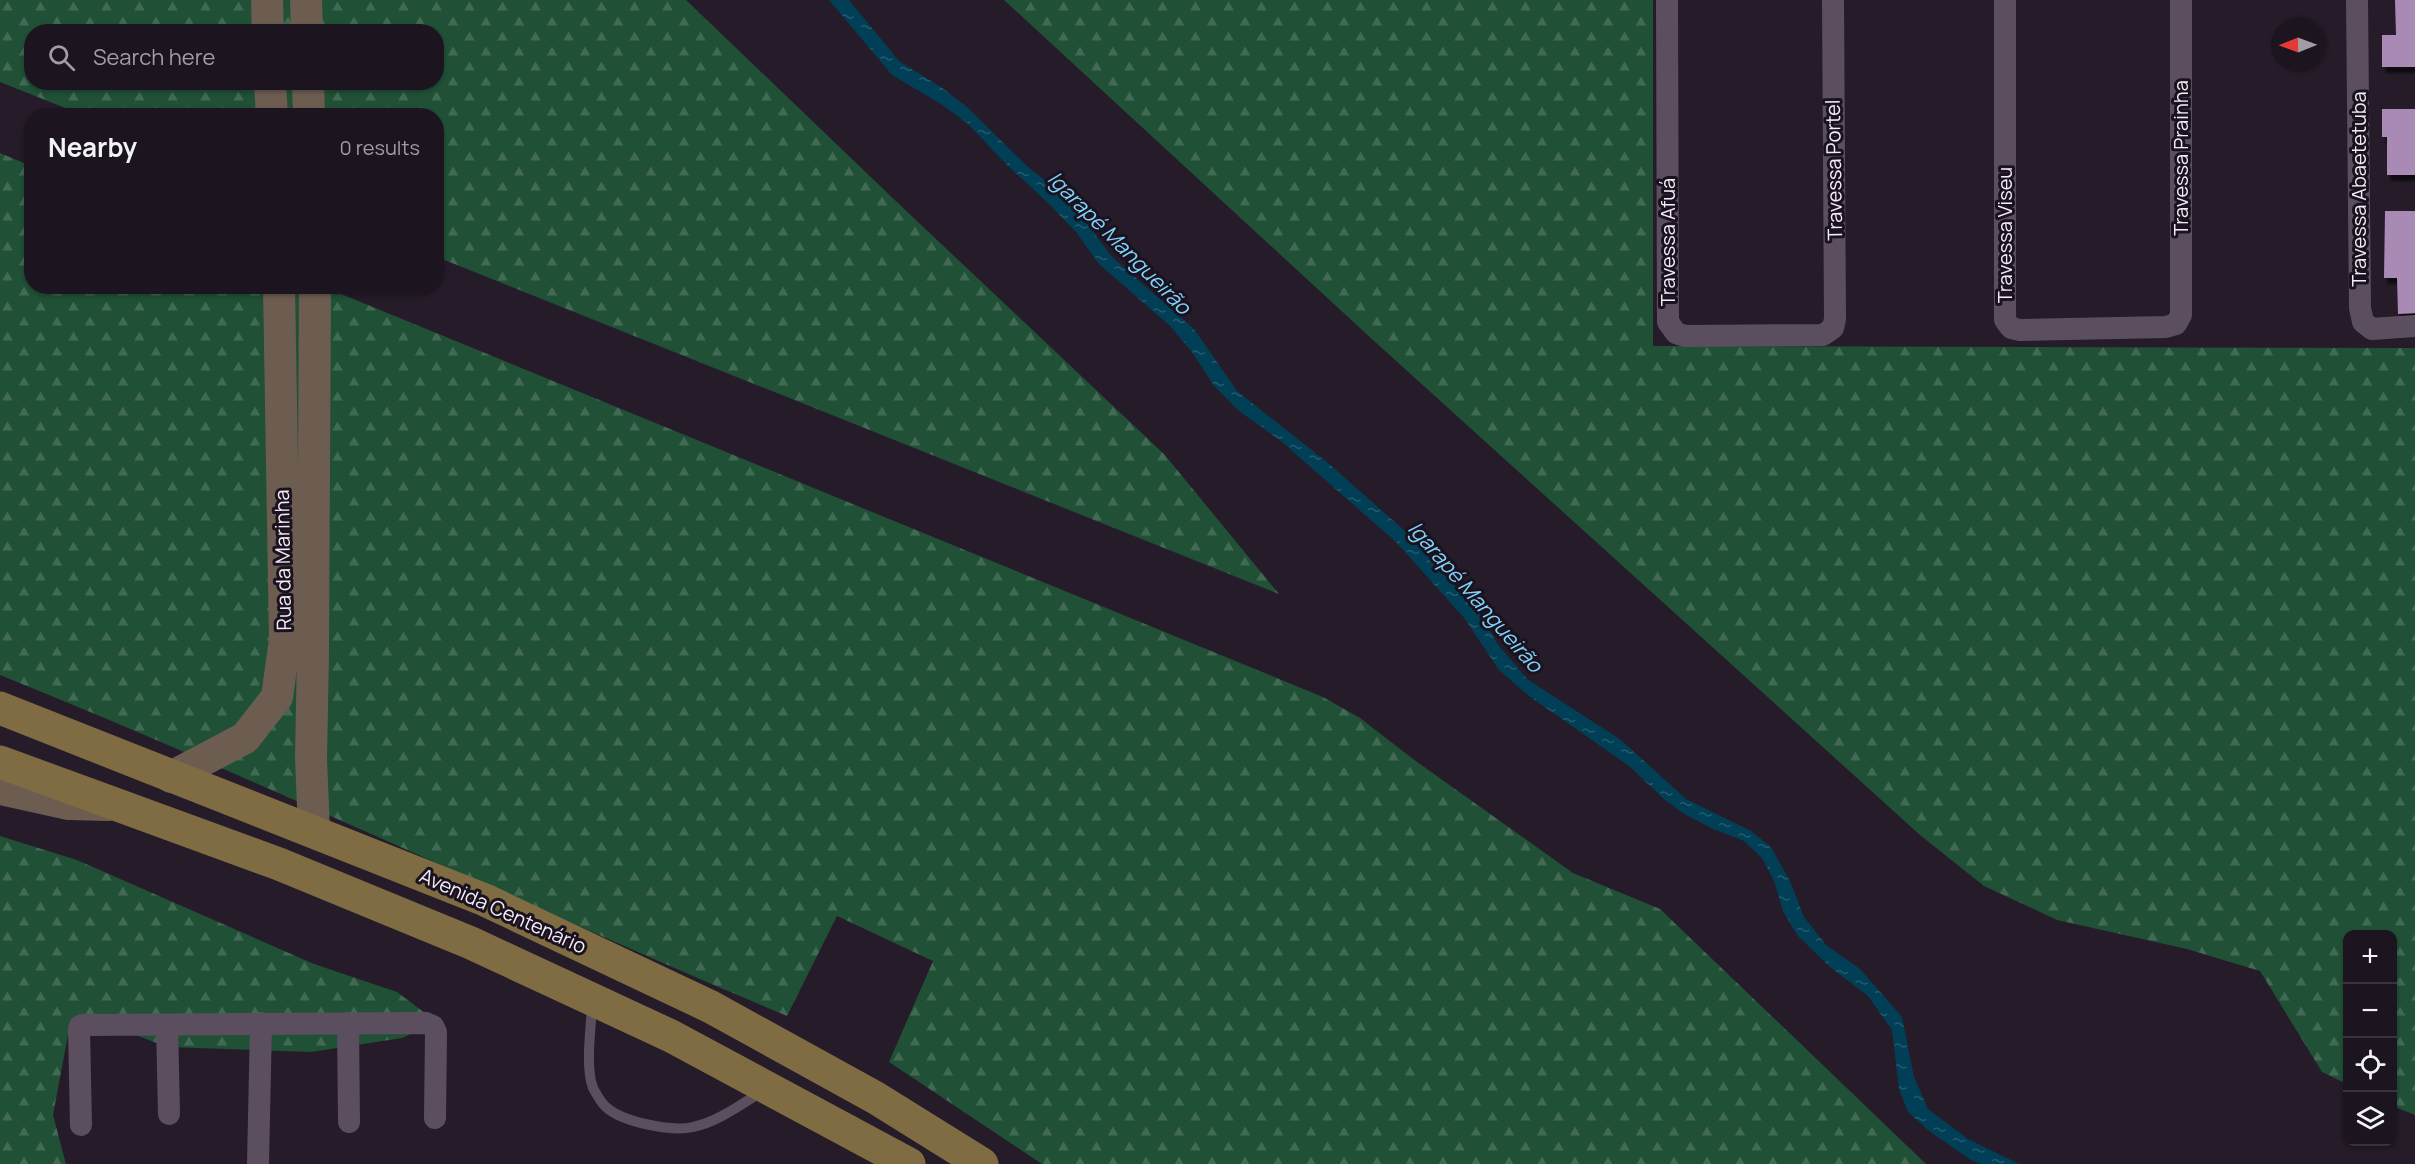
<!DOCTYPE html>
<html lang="en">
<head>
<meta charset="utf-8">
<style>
  :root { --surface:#1c141f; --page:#29212c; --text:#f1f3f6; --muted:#a09ea4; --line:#3a333d }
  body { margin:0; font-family:Manrope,sans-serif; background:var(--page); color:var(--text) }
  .controls { position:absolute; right:18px; bottom:18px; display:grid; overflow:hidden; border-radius:12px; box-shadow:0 2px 4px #0004 }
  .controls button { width:54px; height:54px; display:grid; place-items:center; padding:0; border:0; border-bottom:2px solid var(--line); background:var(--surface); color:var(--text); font:30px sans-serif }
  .compass { position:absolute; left:2271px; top:18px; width:54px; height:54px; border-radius:50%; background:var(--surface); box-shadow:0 2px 4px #0004; rotate:269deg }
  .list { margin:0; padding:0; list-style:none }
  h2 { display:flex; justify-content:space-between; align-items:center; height:78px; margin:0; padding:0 24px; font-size:26px }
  h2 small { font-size:20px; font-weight:400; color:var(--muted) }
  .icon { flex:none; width:33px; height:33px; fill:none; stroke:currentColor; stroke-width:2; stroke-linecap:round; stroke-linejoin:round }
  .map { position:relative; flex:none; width:2415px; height:1164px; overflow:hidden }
  .search { position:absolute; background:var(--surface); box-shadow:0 2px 4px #0004; left:24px; top:24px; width:420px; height:66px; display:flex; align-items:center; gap:15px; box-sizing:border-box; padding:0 21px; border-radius:24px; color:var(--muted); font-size:22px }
  .panel { position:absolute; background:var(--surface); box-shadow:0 2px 4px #0004; left:24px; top:108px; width:420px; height:186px; border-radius:24px }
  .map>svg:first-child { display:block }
</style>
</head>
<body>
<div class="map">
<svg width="2415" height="1164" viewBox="0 0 2415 1164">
  <defs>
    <pattern id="forest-firs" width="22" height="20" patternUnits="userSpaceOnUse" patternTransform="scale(1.5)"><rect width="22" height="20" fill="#205036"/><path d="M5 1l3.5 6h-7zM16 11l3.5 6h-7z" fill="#416954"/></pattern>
    <pattern id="water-ripples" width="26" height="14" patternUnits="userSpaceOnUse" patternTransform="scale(1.5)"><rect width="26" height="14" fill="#003f56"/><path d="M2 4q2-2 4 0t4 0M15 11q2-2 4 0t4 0" fill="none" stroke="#265b6f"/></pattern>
    <filter id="shadow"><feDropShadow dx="3.5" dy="6" stdDeviation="1.5" flood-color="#0009"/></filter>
  </defs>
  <rect width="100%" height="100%" fill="#251b29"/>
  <g fill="url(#forest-firs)" fill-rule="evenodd">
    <path d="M0,0H686L901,206L1164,454L1279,594L437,257L436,116L83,115L0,82ZM32,32H436V82H32Z"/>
    <path d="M1004,0H1653V346L2415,348V1115L2393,1106L2392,934H2348L2347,1084L2322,1072L2260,971L2187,949L2057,920L1984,886L1920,835L1373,340Z"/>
    <path d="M0,153L31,166L32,286L324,287L1323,697L1360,718L1413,759L1573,873L1660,909L1926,1164H1042L889,1062L933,961L837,916L787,1016C523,905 265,782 0,675Z"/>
    <path d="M0,836L77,860L314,964L397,992L437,1022L402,1038L311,1052L167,1047L128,1032L68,1035L53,1115L66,1164H0Z"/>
  </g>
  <path fill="url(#water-ripples)" d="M829,0H849L899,61L941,87L967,107L1028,167L1068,198L1112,257L1194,329L1237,391L1328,463L1414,539L1432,562L1482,615L1496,642L1527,679L1621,740L1686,799L1751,831L1771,847L1790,881L1804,917L1826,945L1860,969L1902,1017L1914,1077L1928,1109L1968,1139L2019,1164H1981L1971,1160L1929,1131L1908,1112L1899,1089L1892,1030L1868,996L1830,967L1797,935L1783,911L1774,881L1762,858L1744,841L1713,829L1686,815L1665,800L1629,766L1529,696L1499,670L1465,619L1397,543L1281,441L1239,411L1214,386L1192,352L1170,326L1099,264L1076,232L1048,203L1007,165L967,123L941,104L892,75Z"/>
  <g fill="#a88ab4" filter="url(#shadow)">
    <path d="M2395,0H2415V67H2382V35H2396Z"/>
    <path d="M2382,109H2415V175H2387V137H2382Z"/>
    <path d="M2385,211H2415V313L2398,314L2397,278H2384Z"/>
  </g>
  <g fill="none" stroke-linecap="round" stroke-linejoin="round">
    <path stroke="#5b4f5f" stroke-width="10" d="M592,1006C591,1028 585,1067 593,1088C596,1093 601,1103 606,1107C622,1122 672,1132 693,1127C718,1122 741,1104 763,1091"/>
    <g stroke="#5b4f5f" stroke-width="22">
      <path d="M1667,0L1668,322L1676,333L1685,336L1823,335L1833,328L1835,319L1833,0"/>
      <path d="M2005,0V320L2011,328L2020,330L2166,327L2176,324L2181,315V0"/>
      <path d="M2357,0L2360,308L2363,322L2372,329L2415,326"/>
      <path d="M348,1023L349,1122"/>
      <path d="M167,1025L169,1114"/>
      <path d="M81,1125L79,1030L80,1026L83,1025L426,1023L433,1026L436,1032L435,1118"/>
      <path d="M258,1164L261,1023"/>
    </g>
    <g stroke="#6d5d50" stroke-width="32">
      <path d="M267,0L268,32"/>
      <path d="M306,0L307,32"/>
      <path d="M270,82L272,116"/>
      <path d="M308,82L309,116"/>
      <path d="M171,777L245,738L277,697L285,640L279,286"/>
      <path d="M0,789L69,804L108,805"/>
      <path d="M314,831L311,758L313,653L315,286"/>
    </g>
    <g stroke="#7f6c42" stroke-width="33">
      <path d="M0,708L485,900L711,1007L876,1098L982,1164"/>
      <path d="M0,762L279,864L471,943L671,1036L909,1164"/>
    </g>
  </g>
  <g text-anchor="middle" stroke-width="6" stroke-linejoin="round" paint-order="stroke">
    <g font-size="20" fill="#f3ecf6" stroke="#1b121f">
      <text transform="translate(2181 158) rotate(-90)" y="7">Travessa Prainha</text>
      <text transform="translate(1834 170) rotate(-91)" y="7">Travessa Portel</text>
      <text transform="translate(2359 189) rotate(-90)" y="7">Travessa Abaetetuba</text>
      <text transform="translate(2005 235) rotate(-90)" y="7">Travessa Viseu</text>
      <text transform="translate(1668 242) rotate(-90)" y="7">Travessa Afuá</text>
      <text transform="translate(283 560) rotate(-91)" y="7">Rua da Marinha</text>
      <text transform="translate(503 911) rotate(24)" y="7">Avenida Centenário</text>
    </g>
    <g font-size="21" font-style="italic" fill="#7fd4fc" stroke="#1b121f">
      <text transform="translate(1119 243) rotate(45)" y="7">Igarapé Mangueirão</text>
      <text transform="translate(1475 597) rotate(49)" y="7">Igarapé Mangueirão</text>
    </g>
  </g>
</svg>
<div class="controls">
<button>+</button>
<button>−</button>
<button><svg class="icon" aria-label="locate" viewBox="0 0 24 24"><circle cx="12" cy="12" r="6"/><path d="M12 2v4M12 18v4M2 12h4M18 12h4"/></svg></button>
<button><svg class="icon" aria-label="layers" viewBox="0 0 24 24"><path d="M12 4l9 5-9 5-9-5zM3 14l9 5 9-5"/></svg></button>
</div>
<svg class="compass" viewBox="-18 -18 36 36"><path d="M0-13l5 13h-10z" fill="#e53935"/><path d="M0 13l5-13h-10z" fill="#a09ea4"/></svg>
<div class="search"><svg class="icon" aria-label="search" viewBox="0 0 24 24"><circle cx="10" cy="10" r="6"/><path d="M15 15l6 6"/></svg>Search here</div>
<section class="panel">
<h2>Nearby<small>0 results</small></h2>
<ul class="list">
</ul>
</section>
</div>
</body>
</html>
